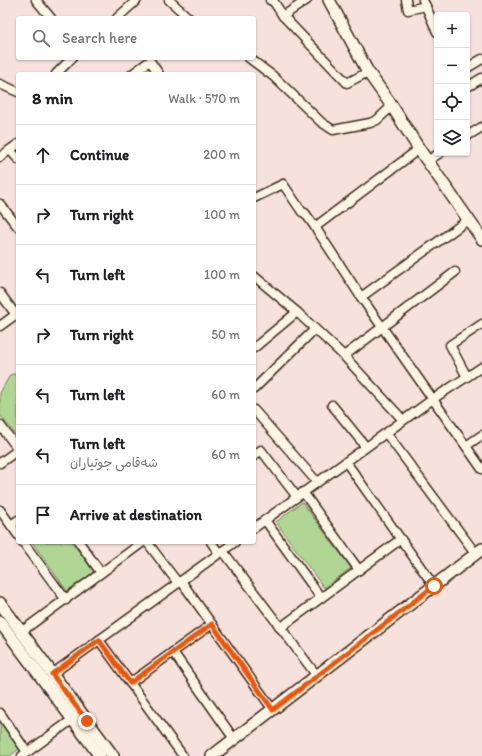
<!DOCTYPE html>
<html lang="en">
<head>
<meta charset="utf-8">
<style>
  :root { --surface:#fff; --page:#f6f6f6; --text:#202124; --muted:#757577; --line:#e0e0e0 }
  body { margin:0; font-family:Itim,"Playpen Sans Arabic",sans-serif; background:var(--page); color:var(--text) }
  .controls { position:absolute; right:12px; top:12px; display:grid; overflow:hidden; border-radius:4px; box-shadow:0 1px 3px #0004 }
  .controls button { width:36px; height:36px; display:grid; place-items:center; padding:0; border:0; border-bottom:1px solid var(--line); background:var(--surface); color:var(--text); font:20px sans-serif }
  .stop { position:absolute; width:12px; height:12px; margin:-9px; border:3px solid #ea580c; border-radius:50%; background:#fff }
  .stop.end { background:#ea580c; border-color:#fff; box-shadow:0 1px 4px #0008 }
  .list { margin:0; padding:0; list-style:none }
  h2 { display:flex; justify-content:space-between; align-items:center; height:52px; margin:0; padding:0 16px; font-size:17px }
  h2 small { font-size:13px; font-weight:400; color:var(--muted) }
  .list li { display:grid; grid-template-columns:26px 1fr auto; gap:12px; align-items:center; box-sizing:border-box; height:60px; padding:0 16px; border-top:1px solid var(--line) }
  .list b { display:block; font-size:15px; white-space:nowrap }
  .list p { margin:0; font-size:13px; white-space:nowrap; color:var(--muted) }
  .list em { font-size:13px; font-style:normal; color:var(--muted) }
  .icon { flex:none; width:22px; height:22px; fill:none; stroke:currentColor; stroke-width:2; stroke-linecap:round; stroke-linejoin:round }
  .map { position:relative; flex:none; width:482px; height:756px; overflow:hidden }
  .search { position:absolute; background:var(--surface); box-shadow:0 1px 3px #0004; left:16px; top:16px; width:240px; height:44px; display:flex; align-items:center; gap:10px; box-sizing:border-box; padding:0 14px; border-radius:4px; color:var(--muted); font-size:15px }
  .panel { position:absolute; background:var(--surface); box-shadow:0 1px 3px #0004; left:16px; top:72px; width:240px; height:472px; border-radius:4px }
  .map>svg:first-child { display:block }
</style>
</head>
<body>
<div class="map">
<svg width="482" height="756" viewBox="0 0 482 756">
  <rect width="100%" height="100%" fill="#f7e1dd"/>
  <filter id="ink" filterUnits="userSpaceOnUse"><feTurbulence type="fractalNoise" baseFrequency=".025" numOctaves="2"/><feDisplacementMap in="SourceGraphic" scale="8" xChannelSelector="R" yChannelSelector="G"/><feConvolveMatrix kernelMatrix="1 2 1 2 8 2 1 2 1" color-interpolation-filters="sRGB"/></filter>
  <g filter="url(#ink)">
    <g fill="#afd793" stroke="#758058">
      <path d="M18,373V438L0,415V393L10,375Z"/>
      <path d="M302,502L351,568L324,588L276,522Z"/>
      <path d="M32,542H72L94,572L67,591Z"/>
      <path d="M0,722L19,749L10,756H1L0,754Z"/>
    </g>
    <g fill="none" stroke-linecap="round" stroke-linejoin="round">
      <defs>
        <g id="street">
          <path d="M36,0L51,18"/>
          <path d="M169,0L189,18"/>
          <path d="M270,0L274,2L283,16L347,83L368,72"/>
          <path d="M406,0L408,10L426,6"/>
          <path d="M423,0L437,32"/>
          <path d="M283,16L307,0"/>
          <path d="M117,18L137,0"/>
          <path d="M249,58L273,76L321,122L333,130L370,123L377,120L392,106"/>
          <path d="M467,68L482,59"/>
          <path d="M56,74L72,58"/>
          <path d="M132,74L150,61L159,74"/>
          <path d="M467,83L469,86L482,78"/>
          <path d="M0,84L18,92"/>
          <path d="M467,136L482,127"/>
          <path d="M10,150L18,159"/>
          <path d="M0,157L18,144"/>
          <path d="M427,161L440,153"/>
          <path d="M254,198L283,184L302,212L305,213L315,227L361,297L482,469"/>
          <path d="M0,204L18,227"/>
          <path d="M315,227L419,149"/>
          <path d="M254,276L297,312L344,356L403,420"/>
          <path d="M0,293L16,315"/>
          <path d="M361,297L468,220"/>
          <path d="M0,326L18,313"/>
          <path d="M254,348L297,312"/>
          <path d="M344,356L455,272"/>
          <path d="M467,377L450,345L482,324"/>
          <path d="M254,389L315,329"/>
          <path d="M332,405L366,447"/>
          <path d="M254,410L317,482"/>
          <path d="M0,425L18,449"/>
          <path d="M386,433L476,554"/>
          <path d="M466,446L482,435"/>
          <path d="M254,456L261,450L297,497"/>
          <path d="M346,462L434,586"/>
          <path d="M0,463L18,450"/>
          <path d="M303,492L359,570"/>
          <path d="M0,510L18,535"/>
          <path d="M265,520L321,598"/>
          <path d="M11,525L18,520"/>
          <path d="M254,528L433,399L482,367"/>
          <path d="M23,542L66,600"/>
          <path d="M79,542L101,573"/>
          <path d="M147,542L178,583"/>
          <path d="M211,542L219,553"/>
          <path d="M223,551L317,676"/>
          <path d="M181,581L273,710"/>
          <path d="M280,628L401,539"/>
          <path d="M21,632L143,542"/>
          <path d="M99,640L183,756"/>
          <path d="M173,652L234,739"/>
          <path d="M52,674L235,542"/>
          <path d="M130,683L212,624"/>
          <path d="M0,713L27,752"/>
          <path d="M22,756L73,719"/>
        </g>
        <g id="secondary">
          <path d="M329,0L368,72L392,106L419,149L482,239"/>
          <path d="M0,603L113,756"/>
          <path d="M0,622L100,756"/>
          <path d="M212,756L482,549"/>
        </g>
      </defs>
      <use href="#street" stroke="#3b2a1e" stroke-width="11"/>
      <use href="#secondary" stroke="#3b2a1e" stroke-width="14"/>
      <use href="#street" stroke="#fcf5e5" stroke-width="8"/>
      <use href="#secondary" stroke="#fcf5e5" stroke-width="11"/>
    </g>
  </g>
  <g fill="none" stroke-linecap="round" stroke-linejoin="round" filter="url(#ink)">
    <path stroke="#ea580c" stroke-width="5" d="M87,721L52,674L99,640L130,683L212,624L273,710L434,586"/>
  </g>
</svg>
<div class="controls">
<button>+</button>
<button>−</button>
<button><svg class="icon" aria-label="locate" viewBox="0 0 24 24"><circle cx="12" cy="12" r="6"/><path d="M12 2v4M12 18v4M2 12h4M18 12h4"/></svg></button>
<button><svg class="icon" aria-label="layers" viewBox="0 0 24 24"><path d="M12 4l9 5-9 5-9-5zM3 14l9 5 9-5"/></svg></button>
</div>
<div class="stop" style="left:434px;top:586px"></div>
<div class="stop end" style="left:87px;top:721px"></div>
<div class="search"><svg class="icon" aria-label="search" viewBox="0 0 24 24"><circle cx="10" cy="10" r="6"/><path d="M15 15l6 6"/></svg>Search here</div>
<section class="panel">
<h2>8 min<small>Walk · 570 m</small></h2>
<ul class="list">
<li><svg class="icon" aria-label="ahead" viewBox="0 0 24 24"><path d="M12 20V5M6 11l6-6 6 6"/></svg><div><b>Continue</b></div><em>200 m</em></li>
<li><svg class="icon" aria-label="right" viewBox="0 0 24 24"><path d="M7 20v-9h11M14 6l5 5-5 5"/></svg><div><b>Turn right</b></div><em>100 m</em></li>
<li><svg class="icon" aria-label="left" viewBox="0 0 24 24"><path d="M17 20v-9H6M10 6l-5 5 5 5"/></svg><div><b>Turn left</b></div><em>100 m</em></li>
<li><svg class="icon" aria-label="right" viewBox="0 0 24 24"><path d="M7 20v-9h11M14 6l5 5-5 5"/></svg><div><b>Turn right</b></div><em>50 m</em></li>
<li><svg class="icon" aria-label="left" viewBox="0 0 24 24"><path d="M17 20v-9H6M10 6l-5 5 5 5"/></svg><div><b>Turn left</b></div><em>60 m</em></li>
<li><svg class="icon" aria-label="left" viewBox="0 0 24 24"><path d="M17 20v-9H6M10 6l-5 5 5 5"/></svg><div><b>Turn left</b><p>شەقامی جوتیاران</p></div><em>60 m</em></li>
<li><svg class="icon" aria-label="arrive" viewBox="0 0 24 24"><path d="M6 21V4h12l-3 4 3 4H6"/></svg><div><b>Arrive at destination</b></div></li>
</ul>
</section>
</div>
</body>
</html>
